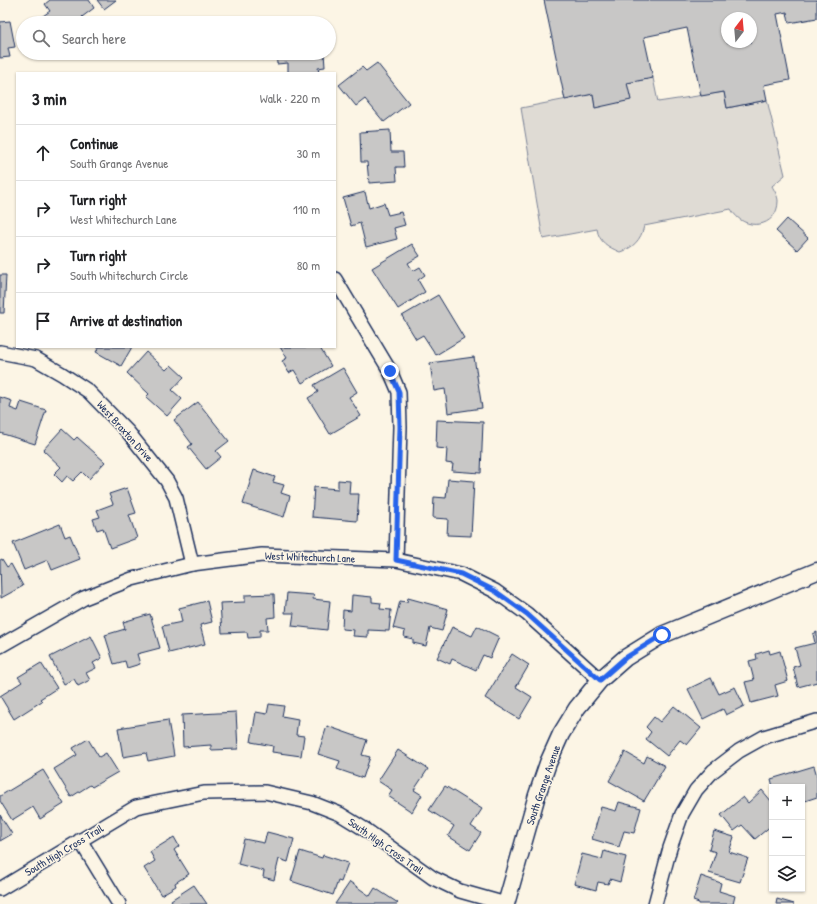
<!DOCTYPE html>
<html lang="en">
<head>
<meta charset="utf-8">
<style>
  :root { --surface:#fff; --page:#f6f6f6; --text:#202124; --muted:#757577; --line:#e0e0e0 }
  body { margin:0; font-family:"Patrick Hand",sans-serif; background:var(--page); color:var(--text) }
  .controls { position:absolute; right:12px; bottom:12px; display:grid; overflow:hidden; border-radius:0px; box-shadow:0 1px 3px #0004 }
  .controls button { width:36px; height:36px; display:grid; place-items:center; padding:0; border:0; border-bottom:1px solid var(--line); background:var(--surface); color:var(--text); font:20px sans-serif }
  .compass { position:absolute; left:721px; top:12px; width:36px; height:36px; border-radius:50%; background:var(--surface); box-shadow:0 1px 3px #0004; rotate:16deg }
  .stop { position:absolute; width:12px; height:12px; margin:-9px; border:3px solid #2563eb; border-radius:50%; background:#fff }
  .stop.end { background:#2563eb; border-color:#fff; box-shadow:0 1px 4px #0008 }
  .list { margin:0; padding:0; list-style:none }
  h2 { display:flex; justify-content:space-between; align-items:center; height:52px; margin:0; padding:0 16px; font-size:17px }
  h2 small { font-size:13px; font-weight:400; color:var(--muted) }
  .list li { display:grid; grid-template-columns:26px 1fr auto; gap:12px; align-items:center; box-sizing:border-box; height:56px; padding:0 16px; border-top:1px solid var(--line) }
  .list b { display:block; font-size:15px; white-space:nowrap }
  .list p { margin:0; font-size:13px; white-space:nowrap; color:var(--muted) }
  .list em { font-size:13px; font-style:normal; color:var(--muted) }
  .icon { flex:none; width:22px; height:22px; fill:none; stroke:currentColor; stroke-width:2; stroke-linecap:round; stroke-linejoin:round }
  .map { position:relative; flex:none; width:817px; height:904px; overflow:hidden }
  .search { position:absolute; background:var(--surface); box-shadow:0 1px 3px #0004; left:16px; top:16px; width:320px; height:44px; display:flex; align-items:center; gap:10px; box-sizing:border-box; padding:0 14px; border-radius:22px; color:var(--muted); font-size:15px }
  .panel { position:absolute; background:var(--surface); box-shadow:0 1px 3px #0004; left:16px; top:72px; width:320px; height:276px; border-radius:0px }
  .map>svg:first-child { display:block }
</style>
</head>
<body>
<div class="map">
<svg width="817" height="904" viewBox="0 0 817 904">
  <rect width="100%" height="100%" fill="#fcf5e5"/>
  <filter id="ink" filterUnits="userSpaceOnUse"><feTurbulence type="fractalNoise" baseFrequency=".025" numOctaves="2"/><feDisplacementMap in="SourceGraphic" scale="8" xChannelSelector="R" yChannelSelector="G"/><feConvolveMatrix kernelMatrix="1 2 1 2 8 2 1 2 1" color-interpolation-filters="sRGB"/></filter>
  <g filter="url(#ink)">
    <path fill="#dfdbd4" stroke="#7d8599" d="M653,78L658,102L724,92L727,108L767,100L785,175L772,186C774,190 778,196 778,201C778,228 744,233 731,209L644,226C641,240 633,248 620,252C608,247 599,242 597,229L543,239L521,108L593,94L595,107L630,100L627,83Z"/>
    <g fill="#c8c7c6" stroke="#1b2f5e" fill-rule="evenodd">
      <path d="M50,0H89L94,8L82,17L86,23H33L50,11L45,4Z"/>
      <path d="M97,0H116L104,9Z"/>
      <path d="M544,0H817V18L789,23L787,12L777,14L790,80L764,85L767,100L727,108L724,92L701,96L687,28L644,37L653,78L627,83L631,100L595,108L593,94L565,100ZM727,18H751V42H727Z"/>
      <path d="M10,21L15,47L8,48L10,57L0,58V22Z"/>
      <path d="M276,53H324L325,67L318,68L319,73H288V63L277,64Z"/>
      <path d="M377,63L409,103L384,122L365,99L356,106L339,85L362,67L366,71Z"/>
      <path d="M390,130L391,152H403L404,167H396L397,181L369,183L367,162H361L360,132Z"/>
      <path d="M365,192L369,208L384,203L388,215L401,212L405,225L394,228L397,239L366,247L360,223L351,226L343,198Z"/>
      <path d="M787,219L808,238L797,250L776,231Z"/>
      <path d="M412,244L420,256L408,263L413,271L420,267L425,275L418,280L425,292L398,309L372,268Z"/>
      <path d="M0,275H6L4,313H0Z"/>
      <path d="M438,295L464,338L436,355L423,335L416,339L402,316Z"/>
      <path d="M99,347H132L121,366L96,352Z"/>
      <path d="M280,347H322L320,348L331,366L302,383L294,370L289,373L282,361L287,358Z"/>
      <path d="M146,352L166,370L171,365L184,377L172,390L182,399L167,416L146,397L149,394L127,373Z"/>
      <path d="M474,357L482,408L448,413L445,389L434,391L430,363Z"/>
      <path d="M343,368L357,392L349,397L361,416L330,434L308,398L318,392L314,385Z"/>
      <path d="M0,397L12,401L10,408L18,411L21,402L46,410L35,444L0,433Z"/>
      <path d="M198,402L229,441L216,451L221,457L206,469L188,447L192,444L174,420Z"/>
      <path d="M437,420L483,422L481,473L452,471L453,464L446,463L447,449L436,448Z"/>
      <path d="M62,429L74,440L77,437L105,462L89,479L82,472L73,481L67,476L62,482L54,474L61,467L43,450Z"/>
      <path d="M254,470L275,477L273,482L284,485L281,493L290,496L284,517L243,504Z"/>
      <path d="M448,479L474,481L471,536L447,535L448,519L433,518L434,497L446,498Z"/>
      <path d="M338,480L350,481L349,494H359L357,521L312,517L314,487L338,489Z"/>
      <path d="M127,488L136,513L129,515L137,538L110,548L103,528L97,530L93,519L100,517L97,510L113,504L109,494Z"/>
      <path d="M60,524L65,537L70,535L80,559L52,570L48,560L24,570L13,543Z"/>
      <path d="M2,559L7,567L11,564L23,586L1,598L0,560Z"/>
      <path d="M287,593L314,595L313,599L330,601L327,630L292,626L294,613H285Z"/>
      <path d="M274,594L275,617L267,618L268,630H260V637L248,638L247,632L222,633L220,603L245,602V595Z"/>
      <path d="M352,595L372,597V602L381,603L380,609L391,610L389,631L368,630V637L353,636L354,630L342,629L343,610L351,611Z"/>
      <path d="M408,598L448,609L442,631L430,628L426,646L413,643V639L404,637L405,631L393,628L400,601L407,602Z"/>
      <path d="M207,601L212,622L200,625L205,644L169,653L162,626L182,622L179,608Z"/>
      <path d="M150,614L160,648L137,654L140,664L127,668L125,661L114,664L105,635L125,629L123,622Z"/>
      <path d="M477,626L499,637L490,658L483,655L476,670L452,659L450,664L437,658L452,627L472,636Z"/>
      <path d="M817,632V682L798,687L793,667L800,665L795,648L815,643L813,634Z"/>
      <path d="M91,636L102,658L93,663L96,668L86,673L90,680L78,686L74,679L64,684L50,657Z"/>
      <path d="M769,650L770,654L780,651L788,681L775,685L778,696L751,703L745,682L754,680L749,661L757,659L756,654Z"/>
      <path d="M512,654L529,665L516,687L532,697L519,719L485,698Z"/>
      <path d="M41,663L57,688L40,699L42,701L14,719L0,696L22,682L18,677Z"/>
      <path d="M711,678L719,694L735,687L744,706L726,715L723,709L703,719L688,689Z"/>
      <path d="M269,704L284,706L282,716L298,719L296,735L304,736L301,756L272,752L273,746L251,742L256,712L267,714Z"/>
      <path d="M674,706L701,728L687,745L680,740L667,756L646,739L651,732L646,727L654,717L660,722Z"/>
      <path d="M236,712L238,749L211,750V745L183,747L182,715Z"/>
      <path d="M168,720L174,756L148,761L146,753L123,757L118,728Z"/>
      <path d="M327,726L367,740L362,755L370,757L363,778L337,769L340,761L318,754Z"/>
      <path d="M88,739L99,757L106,753L118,772L92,787L90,785L71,797L54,769L77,755L73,748Z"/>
      <path d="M398,750L428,769L414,790L422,795L412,812L388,796L392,790L378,781Z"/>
      <path d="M625,752L644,763L647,756L665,766L644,801L609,781Z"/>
      <path d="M814,766L817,776V797L802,802V787H773L771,779Z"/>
      <path d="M43,770L64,804L40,819L33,807L12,820L0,801V796Z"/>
      <path d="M445,786L482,809L471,826L481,833L470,850L448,836L454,826L429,810Z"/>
      <path d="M762,790L772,802V825L755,839L742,825L734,831L721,815L743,797L748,803Z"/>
      <path d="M619,802L641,808L634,833L624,831L619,847L592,839L601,807L616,811Z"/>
      <path d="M0,815L12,834L0,841Z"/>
      <path d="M714,831L734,837L729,852L748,858L740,882L709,873L716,852L709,850Z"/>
      <path d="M267,832L294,839L288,862L279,859L274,880L263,877L264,871L238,864L244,839L264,843Z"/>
      <path d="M174,837L179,846L174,850L189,874L175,883L176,886L161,895L144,868L155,861L150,852Z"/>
      <path d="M300,851L322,858L323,855L348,863L341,882L338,881L333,895L291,881Z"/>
      <path d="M604,851L626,857L620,882L610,879L608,884L598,882L596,890L574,884L582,854L602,859Z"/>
      <path d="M701,876L721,883L719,891L735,896L733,904H699V903L693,901Z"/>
      <path d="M350,882L370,896L375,888L398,903L397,904H335Z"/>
      <path d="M194,885L207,904H173L171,900Z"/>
      <path d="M777,899L794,904H776Z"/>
    </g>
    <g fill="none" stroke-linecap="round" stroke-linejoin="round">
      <defs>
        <g id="minor">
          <path d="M335,279L390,371L399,392L400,427L396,560"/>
          <path d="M0,352L36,359L62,374L88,391L128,432L167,481L176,498L192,564"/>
          <path d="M0,646L84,598L132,579L192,564L262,555L396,560L461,574L495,591L527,614L600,680"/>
          <path d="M80,840L119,904"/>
          <path d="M0,889L136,807L204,793L265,792L312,803L340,814L366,830L433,878L460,891L506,904"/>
          <path d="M655,904L670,848L682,814L696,790L713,771L739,751L764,737L817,721"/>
        </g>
        <path id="tertiary" d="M506,904L537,795L548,763L561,734L577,708L600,680L625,658L662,635L817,571"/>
      </defs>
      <use href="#minor" stroke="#1b2f5e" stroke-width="16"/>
      <use href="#tertiary" stroke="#1b2f5e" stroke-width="19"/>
      <use href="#minor" stroke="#fcf5e5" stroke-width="13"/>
      <use href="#tertiary" stroke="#fcf5e5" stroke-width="16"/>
    </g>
  </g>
  <g fill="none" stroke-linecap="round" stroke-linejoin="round" filter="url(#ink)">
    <path stroke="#2563eb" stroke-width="5" d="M390,371L399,392L400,427L396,560L461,574L495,591L527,614L600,680L625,658L662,635"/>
  </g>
  <g text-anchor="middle" stroke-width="3" stroke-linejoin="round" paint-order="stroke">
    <g font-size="11" fill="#1b2f5e" stroke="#fcf5e5">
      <text transform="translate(125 431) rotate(48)" y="4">West Braxton Drive</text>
      <text transform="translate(310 557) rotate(2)" y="4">West Whitechurch Lane</text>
      <text transform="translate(543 785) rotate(-71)" y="4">South Grange Avenue</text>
      <text transform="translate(386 846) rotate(35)" y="4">South High Cross Trail</text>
      <text transform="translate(64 850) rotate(-31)" y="4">South High Cross Trail</text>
    </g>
  </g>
</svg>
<div class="controls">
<button>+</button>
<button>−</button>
<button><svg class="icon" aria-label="layers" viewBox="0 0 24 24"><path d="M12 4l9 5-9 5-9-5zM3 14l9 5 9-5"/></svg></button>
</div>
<svg class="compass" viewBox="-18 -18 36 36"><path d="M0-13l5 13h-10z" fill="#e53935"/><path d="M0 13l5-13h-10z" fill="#757577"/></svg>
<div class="stop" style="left:662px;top:635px"></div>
<div class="stop end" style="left:390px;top:371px"></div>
<div class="search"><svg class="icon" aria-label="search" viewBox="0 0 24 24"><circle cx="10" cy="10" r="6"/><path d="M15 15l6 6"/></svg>Search here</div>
<section class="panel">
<h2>3 min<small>Walk · 220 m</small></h2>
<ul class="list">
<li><svg class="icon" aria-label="ahead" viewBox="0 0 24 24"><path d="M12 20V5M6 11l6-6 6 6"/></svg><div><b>Continue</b><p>South Grange Avenue</p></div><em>30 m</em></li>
<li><svg class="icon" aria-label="right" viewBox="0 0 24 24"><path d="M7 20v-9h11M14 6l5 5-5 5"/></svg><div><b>Turn right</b><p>West Whitechurch Lane</p></div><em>110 m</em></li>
<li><svg class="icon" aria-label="right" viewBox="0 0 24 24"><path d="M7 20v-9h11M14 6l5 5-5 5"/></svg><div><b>Turn right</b><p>South Whitechurch Circle</p></div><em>80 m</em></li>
<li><svg class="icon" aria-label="arrive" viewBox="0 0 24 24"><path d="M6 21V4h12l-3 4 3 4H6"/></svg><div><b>Arrive at destination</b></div></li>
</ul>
</section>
</div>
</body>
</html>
